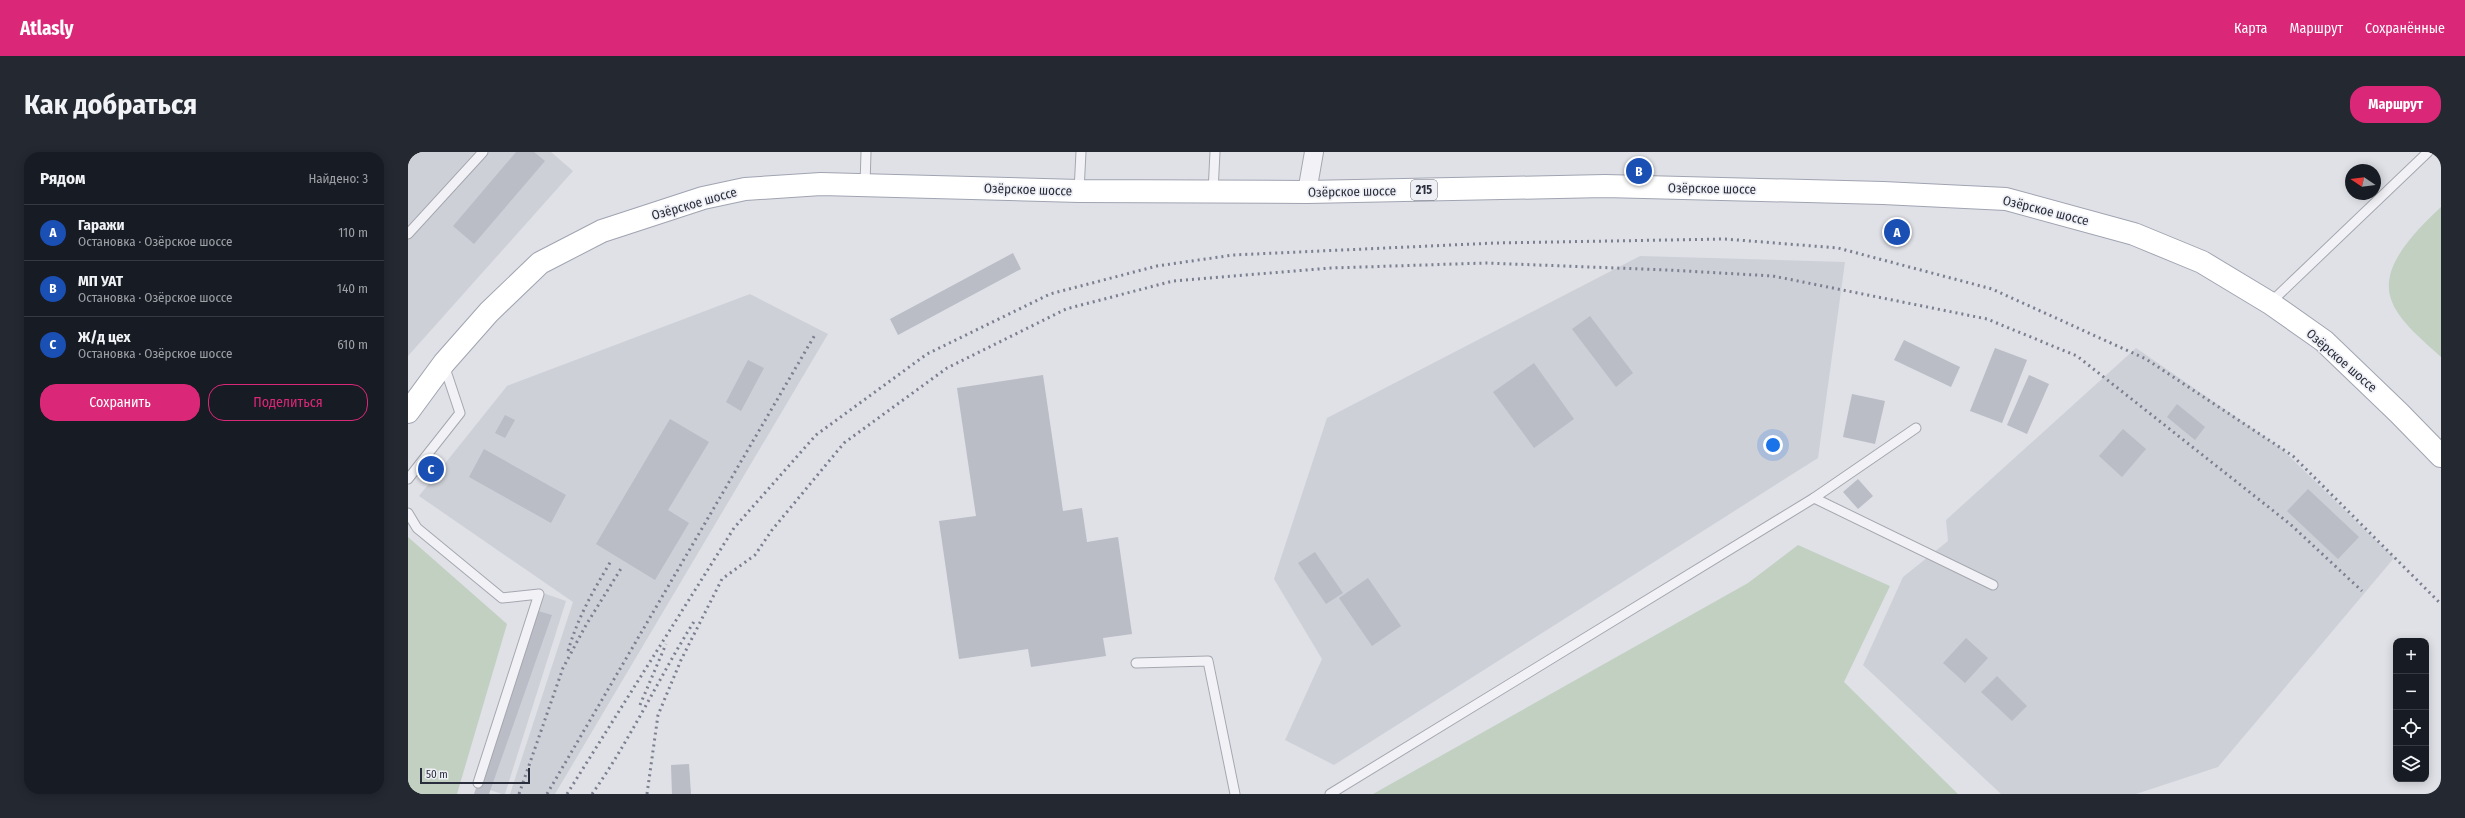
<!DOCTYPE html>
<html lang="ru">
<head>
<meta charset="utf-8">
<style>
  :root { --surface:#171b24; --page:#242831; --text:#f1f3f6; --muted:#9ea1a6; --line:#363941; --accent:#db2777 }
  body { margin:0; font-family:"Fira Sans Condensed",sans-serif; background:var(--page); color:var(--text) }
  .controls { position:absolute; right:12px; bottom:12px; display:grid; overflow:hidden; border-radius:8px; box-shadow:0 2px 10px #0003 }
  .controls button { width:36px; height:36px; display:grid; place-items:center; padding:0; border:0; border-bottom:1px solid var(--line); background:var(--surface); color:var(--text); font:20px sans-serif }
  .compass { position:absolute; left:1937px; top:12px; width:36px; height:36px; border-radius:50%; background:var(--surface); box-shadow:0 2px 10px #0003; rotate:283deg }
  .scale { position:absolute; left:12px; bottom:10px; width:110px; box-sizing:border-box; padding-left:4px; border:2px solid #2a2d3c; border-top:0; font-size:11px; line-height:14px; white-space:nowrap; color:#2a2d3c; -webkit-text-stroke:3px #eff0f5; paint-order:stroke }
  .you { position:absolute; left:1365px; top:293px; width:14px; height:14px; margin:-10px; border:3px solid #fff; border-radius:50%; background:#1a73e8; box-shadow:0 0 0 6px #1a73e833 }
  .badge { display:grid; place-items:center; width:26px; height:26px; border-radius:50%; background:var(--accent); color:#fff; font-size:13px; font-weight:700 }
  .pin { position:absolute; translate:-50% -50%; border:2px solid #fff; box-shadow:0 1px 4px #0006 }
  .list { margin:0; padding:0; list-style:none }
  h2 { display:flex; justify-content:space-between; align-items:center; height:52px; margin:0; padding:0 16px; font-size:17px }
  h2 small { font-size:13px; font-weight:400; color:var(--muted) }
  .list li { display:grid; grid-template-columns:26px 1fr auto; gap:12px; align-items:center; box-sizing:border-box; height:56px; padding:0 16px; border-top:1px solid var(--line) }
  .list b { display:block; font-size:15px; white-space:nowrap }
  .list p { margin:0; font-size:13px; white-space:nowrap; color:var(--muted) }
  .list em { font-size:13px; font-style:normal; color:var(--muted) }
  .actions { display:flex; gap:8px; padding:12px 16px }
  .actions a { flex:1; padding:9px 0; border:1px solid var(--accent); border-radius:16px; text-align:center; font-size:14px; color:var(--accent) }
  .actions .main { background:var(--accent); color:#fff }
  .icon { flex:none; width:22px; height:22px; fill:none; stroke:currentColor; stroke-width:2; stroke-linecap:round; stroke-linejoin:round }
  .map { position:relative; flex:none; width:2033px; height:642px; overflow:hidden; border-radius:16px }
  header { display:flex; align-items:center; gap:24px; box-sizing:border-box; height:56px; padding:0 20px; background:var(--accent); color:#fff }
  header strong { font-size:19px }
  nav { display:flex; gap:22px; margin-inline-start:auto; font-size:14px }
  .intro { display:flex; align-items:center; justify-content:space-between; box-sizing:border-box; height:96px; padding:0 24px }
  h1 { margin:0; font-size:28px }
  .button { padding:10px 18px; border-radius:16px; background:var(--accent); color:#fff; font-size:14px; font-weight:700 }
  main { display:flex; gap:24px; padding:0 24px }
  aside { flex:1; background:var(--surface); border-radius:16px; box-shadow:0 2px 10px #0003 }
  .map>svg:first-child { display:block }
</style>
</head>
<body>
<header>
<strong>Atlasly</strong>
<nav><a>Карта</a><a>Маршрут</a><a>Сохранённые</a></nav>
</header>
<div class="intro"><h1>Как добраться</h1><a class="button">Маршрут</a></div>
<main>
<aside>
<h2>Рядом<small>Найдено: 3</small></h2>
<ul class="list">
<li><span class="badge" style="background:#1a4fb4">A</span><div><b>Гаражи</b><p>Остановка · Озёрское шоссе</p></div><em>110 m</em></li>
<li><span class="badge" style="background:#1a4fb4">B</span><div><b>МП УАТ</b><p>Остановка · Озёрское шоссе</p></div><em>140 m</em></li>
<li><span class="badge" style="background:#1a4fb4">C</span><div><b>Ж/д цех</b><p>Остановка · Озёрское шоссе</p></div><em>610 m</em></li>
</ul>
<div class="actions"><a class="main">Сохранить</a><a>Поделиться</a></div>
</aside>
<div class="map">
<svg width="2033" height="642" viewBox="0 0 2033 642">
  <rect width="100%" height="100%" fill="#dfe1e7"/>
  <g fill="#ced0d8">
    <path d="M0,0H143L165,19L0,204Z"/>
    <path d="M1232,104L1437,110L1410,306L926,613L877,588L914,507L866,427L919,266Z"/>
    <path d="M342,142L420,182L147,642H102L165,450L11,344L99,234Z"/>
    <path d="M1728,196L1874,297L1986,406L1810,615L1728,642H1593L1455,513L1495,425L1540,389L1538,368Z"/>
    <path d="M135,441L158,449L97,642H94L73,635Z"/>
  </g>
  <g fill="#c2d0c1">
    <path d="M2033,55V205C2017,190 1990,169 1983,147C1971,113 2011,76 2033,55Z"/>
    <path d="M0,385L99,472L49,642H0Z"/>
    <path d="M1390,393L1482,434L1436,530L1550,642H965L1340,431Z"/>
  </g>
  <g fill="#babcc6">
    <path d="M108,0H126L137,9L66,92L45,74Z"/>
    <path d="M605,101L613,117L490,183L482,167Z"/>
    <path d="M1182,164L1225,221L1208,235L1164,177Z"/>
    <path d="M1496,188L1552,215L1543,235L1486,208Z"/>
    <path d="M1587,196L1619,208L1594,271L1562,259Z"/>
    <path d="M340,208L356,216L333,259L318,250Z"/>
    <path d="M1126,211L1166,267L1126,296L1085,240Z"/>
    <path d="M635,223L655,359L674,356L679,390L710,385L724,482L695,486L698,504L623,515L620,497L551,507L531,369L568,364L549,236Z"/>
    <path d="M1621,223L1641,232L1619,282L1599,273Z"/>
    <path d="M1444,242L1477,249L1467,292L1435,285Z"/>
    <path d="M1769,252L1797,275L1787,288L1759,265Z"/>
    <path d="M97,263L107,268L97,286L87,281Z"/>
    <path d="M262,267L301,290L260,358L281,371L247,428L188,392Z"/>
    <path d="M1715,277L1738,297L1714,325L1691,304Z"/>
    <path d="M76,297L158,343L143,371L61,325Z"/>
    <path d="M1450,327L1465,344L1450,357L1435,340Z"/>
    <path d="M1900,337L1951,385L1930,407L1879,359Z"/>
    <path d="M907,400L935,441L918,452L890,411Z"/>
    <path d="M960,426L993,474L964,494L931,446Z"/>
    <path d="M130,459L144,463L81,642H66Z"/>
    <path d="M1558,486L1580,506L1557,531L1535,511Z"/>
    <path d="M1589,524L1619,554L1604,569L1573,540Z"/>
    <path d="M281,612L283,642H264L263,613Z"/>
  </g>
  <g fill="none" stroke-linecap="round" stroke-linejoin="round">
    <defs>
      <g id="lane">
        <path d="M457,33L458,0"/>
        <path d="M671,39L673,0"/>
        <path d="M805,40L807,0"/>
        <path d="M0,82L75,0"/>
        <path d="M1862,151L2020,0"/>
        <path d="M0,327L52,261L36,213"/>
        <path d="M1406,346L1508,276"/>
        <path d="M0,361L9,376L94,446L131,442L70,631"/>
        <path d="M728,511L800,509L827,642"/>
        <path d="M922,642L1406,346L1585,433"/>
      </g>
      <path id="street" d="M899,40L906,0"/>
      <path id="primary" d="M0,260L36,211L81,160L132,111L194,79L295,46L337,37L413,32L671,39L899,40L1197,34L1475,41L1598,47L1726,82L1794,110L1862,151L1916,189L1991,261L2033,304"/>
    </defs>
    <use href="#lane" stroke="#a5a7b0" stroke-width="11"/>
    <use href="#street" stroke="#a5a7b0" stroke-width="20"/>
    <use href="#primary" stroke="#a0a4b1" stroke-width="24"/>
    <use href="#lane" stroke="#f2f2f6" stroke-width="9"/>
    <use href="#street" stroke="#f2f2f6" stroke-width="18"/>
    <use href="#primary" stroke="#fff" stroke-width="22"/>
    <g stroke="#7b7f8f" stroke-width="3" stroke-dasharray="2 4" stroke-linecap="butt">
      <path d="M160,499C170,465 185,439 203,409"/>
      <path d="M232,553L258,492"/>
      <path d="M111,642L155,516L178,473L214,415"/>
      <path d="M139,642L408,181"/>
      <path d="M159,642L326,376L408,283L519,202L642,142L749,114L825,103L1087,91L1317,87L1430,96L1584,137L1738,207L1885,304L2033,452"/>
      <path d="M184,642C223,587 251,525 287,468"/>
      <path d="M239,642L250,563L273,508L314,427L347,403L364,378L436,291L539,216L658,157L765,129L923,116L1078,111L1260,118L1365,124L1579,167L1669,204L1882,372L1954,439"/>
    </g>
  </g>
  <g text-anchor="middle" stroke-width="3.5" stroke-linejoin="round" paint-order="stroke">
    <rect fill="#eff0f5" stroke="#656874" stroke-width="1" x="1003" y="28" width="26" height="20" rx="3"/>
    <g font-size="12" font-weight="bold" fill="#2a2d3c">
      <text x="1016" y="42">215</text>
    </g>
    <g font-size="13" fill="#2a2d3c" stroke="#eff0f5">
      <text transform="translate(1304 36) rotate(1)" y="5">Озёрское шоссе</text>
      <text transform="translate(620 37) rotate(2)" y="5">Озёрское шоссе</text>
      <text transform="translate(944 39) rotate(-1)" y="5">Озёрское шоссе</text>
      <text transform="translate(286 51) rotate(-16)" y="5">Озёрское шоссе</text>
      <text transform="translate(1638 58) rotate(14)" y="5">Озёрское шоссе</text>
      <text transform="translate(1934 208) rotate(41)" y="5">Озёрское шоссе</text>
    </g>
  </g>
</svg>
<div class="controls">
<button>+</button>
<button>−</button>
<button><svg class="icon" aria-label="locate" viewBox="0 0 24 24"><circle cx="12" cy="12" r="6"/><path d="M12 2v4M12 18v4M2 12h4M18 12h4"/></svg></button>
<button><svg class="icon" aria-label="layers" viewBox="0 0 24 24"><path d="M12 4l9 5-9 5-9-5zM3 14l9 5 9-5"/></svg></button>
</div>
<svg class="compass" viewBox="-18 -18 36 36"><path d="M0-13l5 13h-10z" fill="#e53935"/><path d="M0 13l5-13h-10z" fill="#9ea1a6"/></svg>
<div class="scale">50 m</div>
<div class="you"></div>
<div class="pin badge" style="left:1489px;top:80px;background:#1a4fb4">A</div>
<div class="pin badge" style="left:1231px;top:19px;background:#1a4fb4">B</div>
<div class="pin badge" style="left:23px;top:317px;background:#1a4fb4">C</div>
</div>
</main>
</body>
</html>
